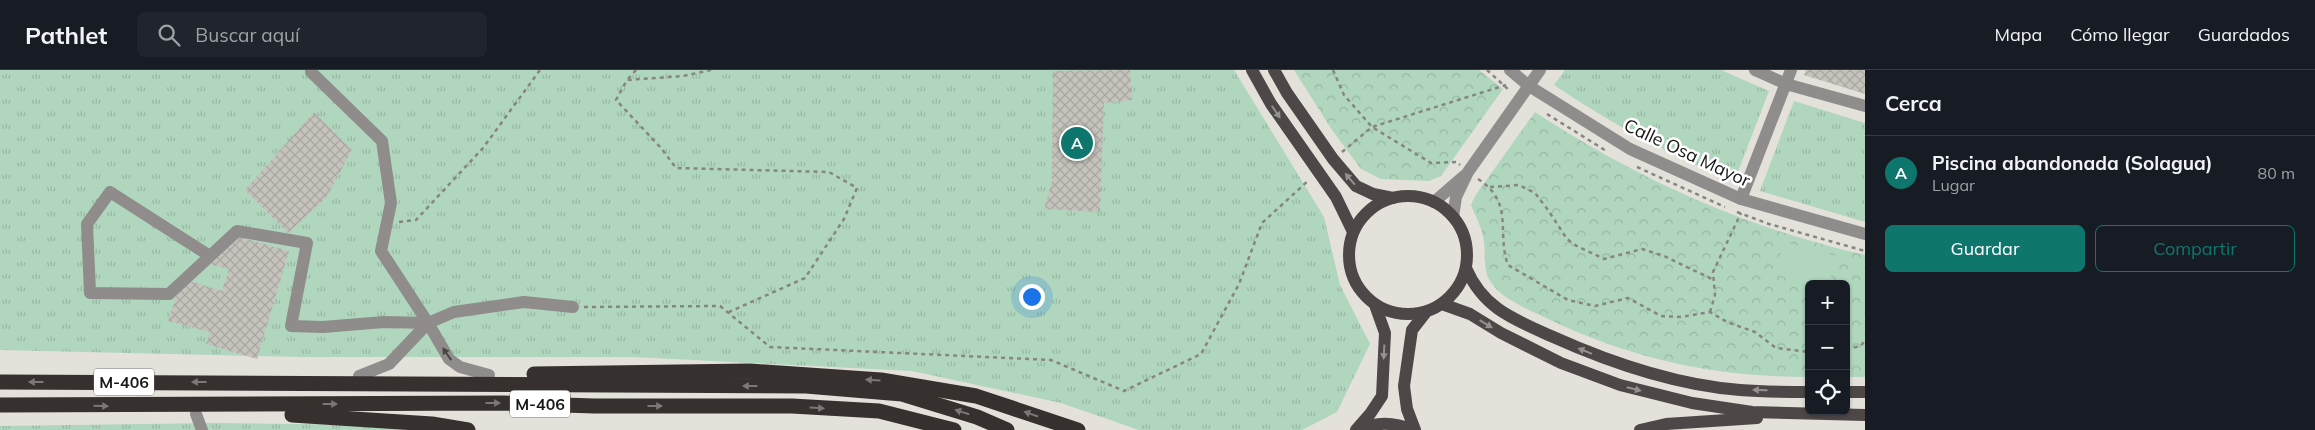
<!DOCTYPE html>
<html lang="es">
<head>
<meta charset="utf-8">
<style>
  :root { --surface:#171b24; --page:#20242c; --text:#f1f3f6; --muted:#9ea1a6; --line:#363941; --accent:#0f766e }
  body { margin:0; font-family:Mulish,sans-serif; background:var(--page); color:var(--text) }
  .controls { position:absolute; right:15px; bottom:15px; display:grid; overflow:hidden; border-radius:8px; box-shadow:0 1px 4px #0004 }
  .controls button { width:45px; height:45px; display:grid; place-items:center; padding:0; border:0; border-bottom:1px solid var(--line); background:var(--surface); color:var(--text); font:25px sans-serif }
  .you { position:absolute; left:1031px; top:226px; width:18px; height:18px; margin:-12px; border:4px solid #fff; border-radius:50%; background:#1a73e8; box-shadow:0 0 0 8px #1a73e833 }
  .badge { display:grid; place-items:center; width:32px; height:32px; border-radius:50%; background:var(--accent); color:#fff; font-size:16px; font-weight:700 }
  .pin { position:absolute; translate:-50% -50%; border:2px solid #fff; box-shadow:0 1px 5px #0006 }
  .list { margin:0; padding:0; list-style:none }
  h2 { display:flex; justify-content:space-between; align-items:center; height:65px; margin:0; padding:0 20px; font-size:21px }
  h2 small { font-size:16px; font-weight:400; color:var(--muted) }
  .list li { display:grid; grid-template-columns:32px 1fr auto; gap:15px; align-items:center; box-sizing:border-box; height:75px; padding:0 20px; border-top:1px solid var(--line) }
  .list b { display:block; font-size:19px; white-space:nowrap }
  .list p { margin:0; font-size:16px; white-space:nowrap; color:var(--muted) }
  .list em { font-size:16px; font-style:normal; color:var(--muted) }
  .actions { display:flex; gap:10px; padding:15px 20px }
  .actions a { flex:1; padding:11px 0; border:1px solid var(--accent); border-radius:8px; text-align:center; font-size:18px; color:var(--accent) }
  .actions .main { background:var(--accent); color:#fff }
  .icon { flex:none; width:28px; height:28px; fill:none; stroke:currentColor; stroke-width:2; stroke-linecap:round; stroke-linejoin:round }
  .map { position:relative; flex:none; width:1865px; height:360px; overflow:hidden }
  header { display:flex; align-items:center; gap:30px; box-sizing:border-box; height:70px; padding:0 25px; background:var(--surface); border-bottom:1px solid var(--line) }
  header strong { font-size:24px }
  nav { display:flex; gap:28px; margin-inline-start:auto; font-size:18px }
  .search { width:350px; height:45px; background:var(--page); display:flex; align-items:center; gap:12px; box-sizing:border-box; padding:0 18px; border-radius:8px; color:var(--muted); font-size:19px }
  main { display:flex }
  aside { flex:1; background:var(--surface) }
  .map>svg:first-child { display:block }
</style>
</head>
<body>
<header>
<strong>Pathlet</strong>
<div class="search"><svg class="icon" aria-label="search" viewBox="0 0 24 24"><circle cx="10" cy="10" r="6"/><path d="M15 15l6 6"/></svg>Buscar aquí</div>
<nav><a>Mapa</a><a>Cómo llegar</a><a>Guardados</a></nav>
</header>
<main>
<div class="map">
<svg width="1865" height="360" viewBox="0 0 1865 360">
  <defs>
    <pattern id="grass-tufts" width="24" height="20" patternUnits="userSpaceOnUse" patternTransform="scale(1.25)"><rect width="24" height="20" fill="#b0d6be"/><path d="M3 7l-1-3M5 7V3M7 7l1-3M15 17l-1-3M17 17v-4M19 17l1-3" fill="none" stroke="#97b7a2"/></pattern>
    <pattern id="park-crowns" width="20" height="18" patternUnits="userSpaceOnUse" patternTransform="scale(1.25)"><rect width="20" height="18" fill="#b0d6be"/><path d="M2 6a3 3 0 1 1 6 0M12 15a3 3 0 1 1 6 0" fill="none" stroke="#97b7a2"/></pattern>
    <pattern id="building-cross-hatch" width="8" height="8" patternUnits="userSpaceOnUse" patternTransform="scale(1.25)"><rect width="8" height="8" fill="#c5c3bc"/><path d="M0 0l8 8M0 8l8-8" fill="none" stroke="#a8a7a1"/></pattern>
  </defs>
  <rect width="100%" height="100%" fill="#e3e1da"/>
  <g fill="url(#grass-tufts)">
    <path d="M0,0H1234L1324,147L1340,215L1370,274L1337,342L1302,360H1139L1061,333L912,301L632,287H302L0,280Z"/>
    <path d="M1565,0H1721L1769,21L1734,112C1671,85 1611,54 1554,15Z"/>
    <path d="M1794,31L1865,53V152L1760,121Z"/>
    <path d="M216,353L384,355L425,360H0V356Z"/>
  </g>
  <g fill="url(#park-crowns)">
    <path d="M1294,0H1479L1503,19L1441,106L1429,111L1381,109L1361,99L1332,60Z"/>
    <path d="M1535,42C1637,109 1746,158 1865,185V307H1846V214H1809V307C1713,307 1632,289 1546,248C1528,239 1504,230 1492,214C1481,200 1487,182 1483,166C1481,156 1475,145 1471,135L1475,126Z"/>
  </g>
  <path fill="#b0d6be" d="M1784,172L1837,186L1829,214H1809L1775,204Z"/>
  <g fill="url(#building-cross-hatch)">
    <path d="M1130,0L1132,30L1104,33L1100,142L1044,139L1052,112L1053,1Z"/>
    <path d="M1806,0H1865V24L1804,5Z"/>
    <path d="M314,42L352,80L326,128L288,163L245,120Z"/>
    <path d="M239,167L289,181L257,289L206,274L210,262L168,251L178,222L190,211L222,221L229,199L208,194Z"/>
  </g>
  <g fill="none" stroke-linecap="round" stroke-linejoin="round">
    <g stroke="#878581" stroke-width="2.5" stroke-dasharray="4 4" stroke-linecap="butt">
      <path d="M711,0L683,6L627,10L616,30L662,79L676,98L829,102L857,118L844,149L805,208L729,242"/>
      <path d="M1333,0L1344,25L1372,57L1431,93L1457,92L1460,95"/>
      <path d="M1487,0L1510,21"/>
      <path d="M628,9L636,0"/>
      <path d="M1547,44L1608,82"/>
      <path d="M1342,82L1372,57L1506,15"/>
      <path d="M1637,97L1725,137"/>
      <path d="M1478,109C1515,133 1496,162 1508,195L1568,230L1595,236L1628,228L1661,246L1681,247L1710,242L1727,252L1755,262L1776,278L1809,282"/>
      <path d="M1490,117L1519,115L1535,123L1548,140L1567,169L1575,175L1604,189L1642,179L1664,186L1714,210"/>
      <path d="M1737,142L1769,154L1865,181"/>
      <path d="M399,152L416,150L483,78L540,0"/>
      <path d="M584,237L720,236L770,277L1051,290L1124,321L1201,284L1239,214L1262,153L1309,110"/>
      <path d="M1710,242L1715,225L1713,202L1741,143"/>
      <path d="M1846,279L1861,276L1865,270"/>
    </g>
    <g stroke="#8f8c8b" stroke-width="12">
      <path d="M1510,0L1529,16L1630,79L1741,129L1865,164"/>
      <path d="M1755,0L1786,14L1865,36"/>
      <path d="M311,2L382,71L391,133L381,181L428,253"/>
      <path d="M1741,129L1791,0"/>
      <path d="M1434,132L1464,106"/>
      <path d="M1453,147L1456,127L1468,102L1540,0"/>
      <path d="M210,186L110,122L87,154L90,223L169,224L237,161L307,173L291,256L323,257L384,252L428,253L454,242L524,232L573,237"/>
      <path d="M359,306L389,294L428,253L449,289L460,297L489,305"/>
      <path d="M196,344L202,360"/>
    </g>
    <g stroke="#4d4747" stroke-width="12">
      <path d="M1252,0L1271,34L1336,127L1353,162"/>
      <path d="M1274,0L1287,23L1333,89L1356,116L1373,124L1393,128"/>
      <circle cx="1408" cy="185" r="59"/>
      <path d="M1466,198C1483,238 1513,249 1551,266C1611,293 1675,315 1740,320C1763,322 1786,322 1809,322"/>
      <path d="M1442,234L1470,244L1501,263L1561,293L1620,315L1692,333L1752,342L1865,345"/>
      <path d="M1846,322H1865"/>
      <path d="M1356,360L1370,344L1382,326L1385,263L1375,235"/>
      <path d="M1359,360C1377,351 1394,352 1413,360"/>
      <path d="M1415,360L1407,339L1404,316L1412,260L1426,242"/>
      <path d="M1640,360L1666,354L1757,348"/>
    </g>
    <g stroke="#36302f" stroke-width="15">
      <path d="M534,304L750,301L881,310L976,326L1078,360"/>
      <path d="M0,312L806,316L902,324L977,347L1007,360"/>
      <path d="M0,335L503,333L595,336H792L879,341L954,360"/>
      <path d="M292,345L432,354L468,360"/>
    </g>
  </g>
  <defs><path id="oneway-solid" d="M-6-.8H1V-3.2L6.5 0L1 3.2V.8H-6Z" transform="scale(1.25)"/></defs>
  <g fill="#949191">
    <use href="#oneway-solid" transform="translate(1276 42) rotate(56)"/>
    <use href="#oneway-solid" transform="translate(1350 109) rotate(-131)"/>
    <use href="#oneway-solid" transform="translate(1486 254) rotate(31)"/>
    <use href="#oneway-solid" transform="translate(1585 281) rotate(-158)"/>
    <use href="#oneway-solid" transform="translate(1384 282) rotate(93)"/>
    <use href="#oneway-solid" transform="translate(1634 319) rotate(14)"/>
    <use href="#oneway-solid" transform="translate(1760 320) rotate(-178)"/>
  </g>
  <use fill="#484644" href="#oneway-solid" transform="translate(447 284) rotate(-125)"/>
  <g fill="#7c7878">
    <use href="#oneway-solid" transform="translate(873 310) rotate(-176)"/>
    <use href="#oneway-solid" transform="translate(36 312) rotate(-180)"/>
    <use href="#oneway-solid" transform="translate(199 312) rotate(-180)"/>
    <use href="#oneway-solid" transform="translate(750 316) rotate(-180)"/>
    <use href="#oneway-solid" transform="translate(493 333)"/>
    <use href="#oneway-solid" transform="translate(330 334)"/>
    <use href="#oneway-solid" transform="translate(101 336) rotate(1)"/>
    <use href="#oneway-solid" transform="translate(655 336)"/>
    <use href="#oneway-solid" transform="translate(817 338) rotate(3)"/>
    <use href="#oneway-solid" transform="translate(962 342) rotate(-163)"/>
    <use href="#oneway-solid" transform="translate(1031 344) rotate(-161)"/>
  </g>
  <g text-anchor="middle" stroke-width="5" stroke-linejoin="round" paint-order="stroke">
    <g fill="#fff" stroke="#5d5d5b" stroke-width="1">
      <rect x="94" y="298.5" width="60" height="27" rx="4"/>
      <rect x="510" y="320.5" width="60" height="27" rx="4"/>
    </g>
    <g font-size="16" font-weight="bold" fill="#181715">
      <text x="124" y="318">M-406</text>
      <text x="540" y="340">M-406</text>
    </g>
    <g font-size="18" fill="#181715" stroke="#fff">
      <text transform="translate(1687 83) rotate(25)" y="6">Calle Osa Mayor</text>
    </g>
  </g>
</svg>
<div class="controls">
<button>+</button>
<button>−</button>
<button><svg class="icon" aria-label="locate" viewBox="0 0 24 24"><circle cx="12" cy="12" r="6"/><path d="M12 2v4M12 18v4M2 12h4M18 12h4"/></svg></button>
</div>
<div class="you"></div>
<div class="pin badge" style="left:1077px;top:73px">A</div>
</div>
<aside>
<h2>Cerca<small></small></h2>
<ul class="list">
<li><span class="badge">A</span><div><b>Piscina abandonada (Solagua)</b><p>Lugar</p></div><em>80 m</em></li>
</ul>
<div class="actions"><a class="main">Guardar</a><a>Compartir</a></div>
</aside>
</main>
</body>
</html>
